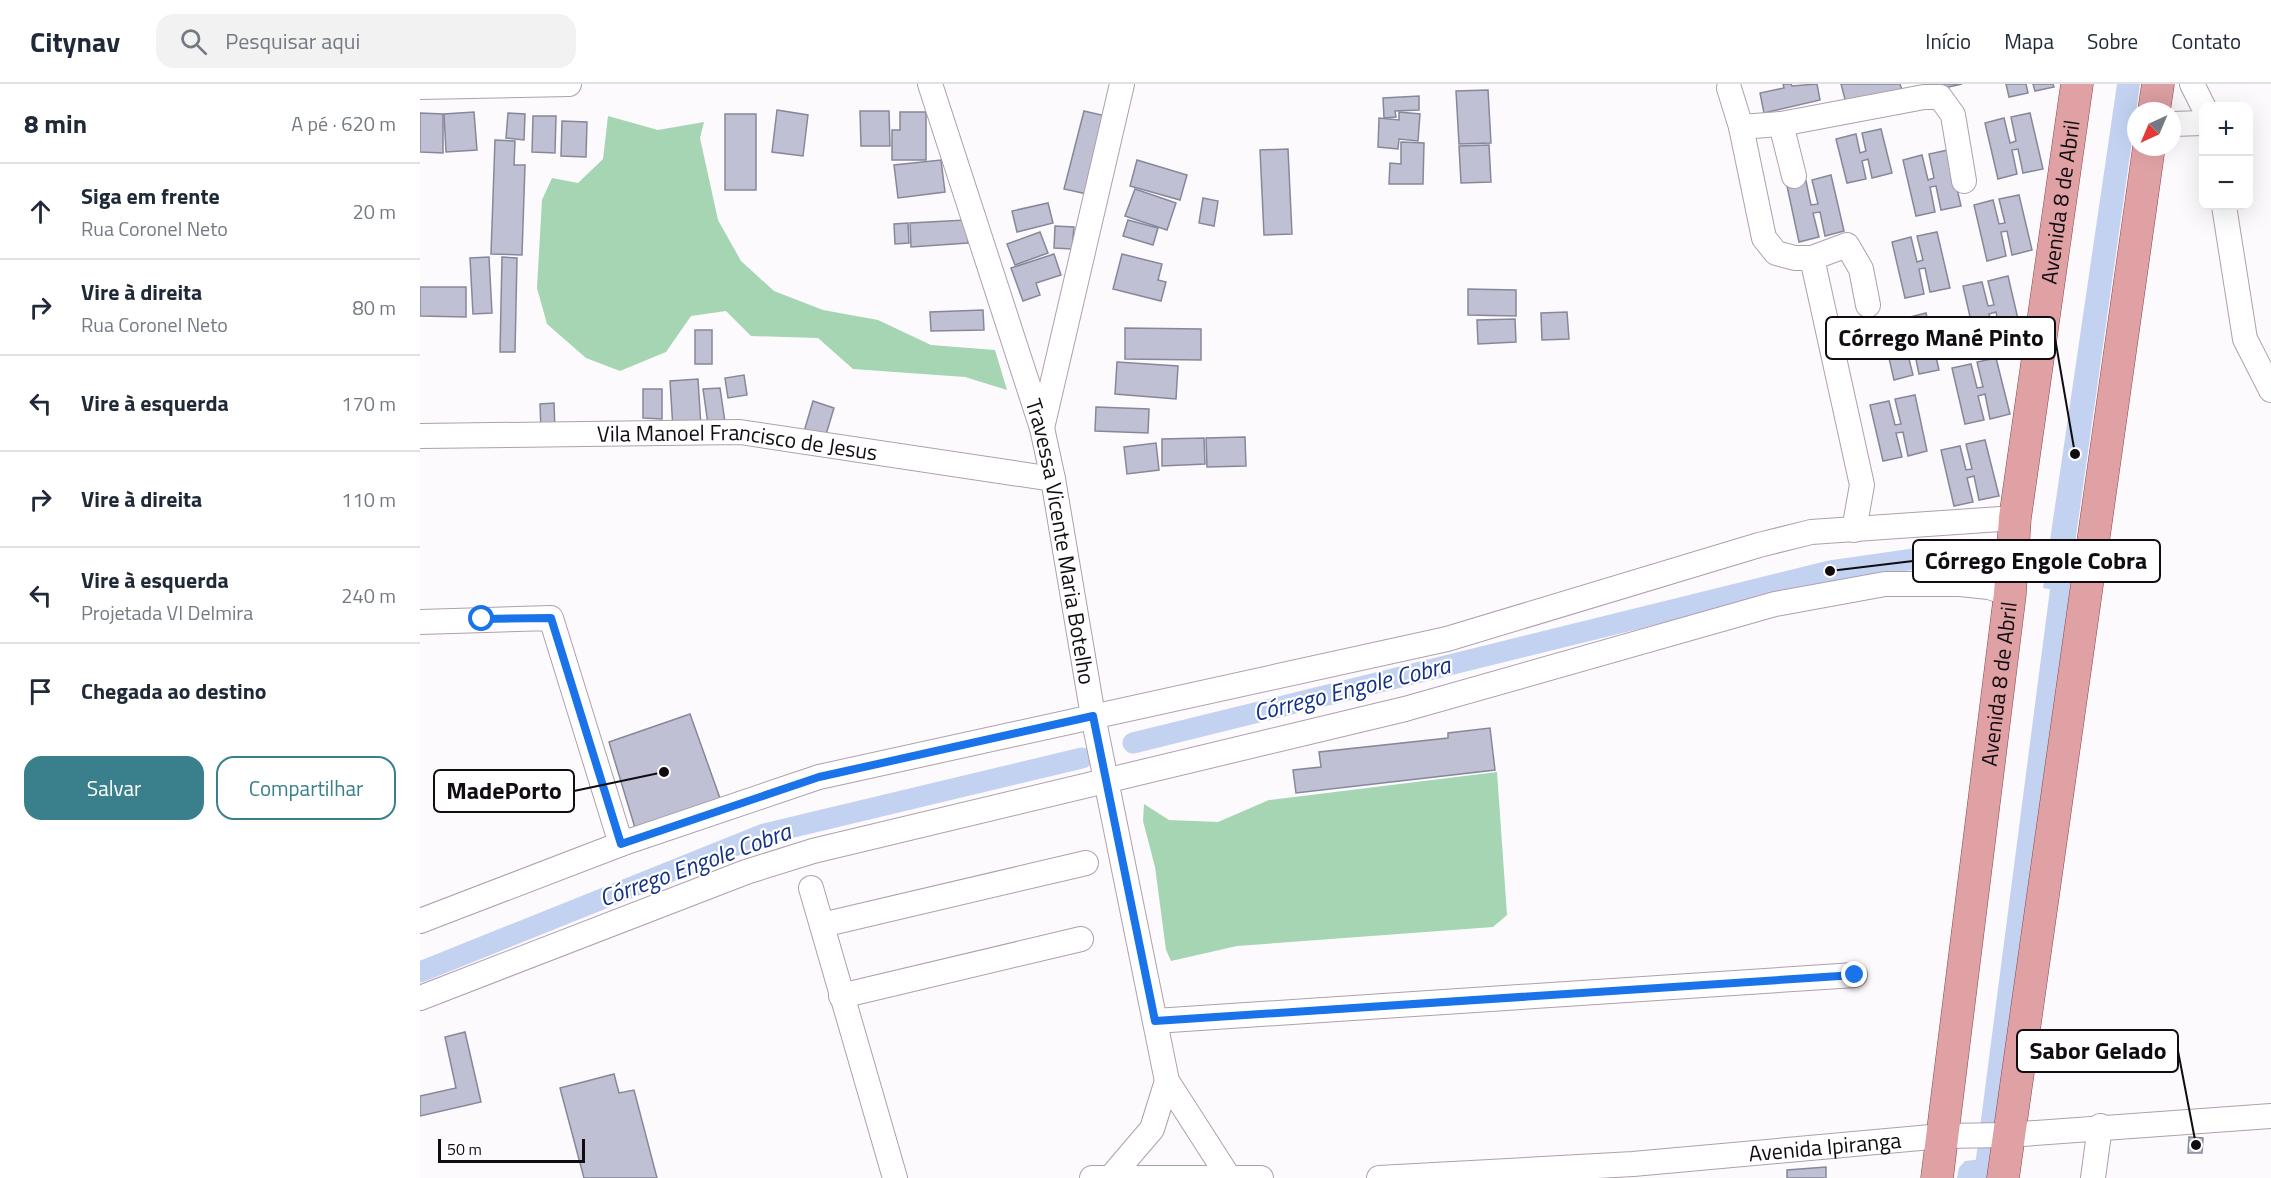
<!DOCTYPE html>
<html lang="pt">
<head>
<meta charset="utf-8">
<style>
  :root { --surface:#fff; --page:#f2f2f3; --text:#1f2937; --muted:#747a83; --line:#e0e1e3; --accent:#3a808c }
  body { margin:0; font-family:"Titillium Web",sans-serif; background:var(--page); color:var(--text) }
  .controls { position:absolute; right:18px; top:18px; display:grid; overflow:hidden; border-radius:12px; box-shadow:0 6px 24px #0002 }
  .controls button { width:54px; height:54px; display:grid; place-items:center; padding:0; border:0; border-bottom:2px solid var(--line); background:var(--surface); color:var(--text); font:30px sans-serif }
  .compass { position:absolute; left:1707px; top:18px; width:54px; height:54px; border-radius:50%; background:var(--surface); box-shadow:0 6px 24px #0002; rotate:224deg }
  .scale { position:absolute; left:18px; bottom:15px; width:147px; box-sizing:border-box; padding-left:6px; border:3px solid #110c11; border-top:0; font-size:16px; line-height:21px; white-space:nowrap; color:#110c11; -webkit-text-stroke:4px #fff; paint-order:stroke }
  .stop { position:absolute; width:18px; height:18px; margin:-14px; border:4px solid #1a73e8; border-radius:50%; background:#fff }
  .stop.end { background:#1a73e8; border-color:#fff; box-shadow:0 2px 6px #0008 }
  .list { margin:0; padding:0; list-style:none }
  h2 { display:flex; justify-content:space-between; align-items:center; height:78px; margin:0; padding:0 24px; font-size:26px }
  h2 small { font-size:20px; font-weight:400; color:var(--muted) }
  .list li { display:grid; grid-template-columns:39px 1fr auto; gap:18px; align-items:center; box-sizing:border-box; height:96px; padding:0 24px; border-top:2px solid var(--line) }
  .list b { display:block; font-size:22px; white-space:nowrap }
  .list p { margin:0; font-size:20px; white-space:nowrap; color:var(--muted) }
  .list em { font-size:20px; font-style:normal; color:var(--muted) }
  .actions { display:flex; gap:12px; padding:18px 24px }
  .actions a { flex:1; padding:14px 0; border:2px solid var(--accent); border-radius:18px; text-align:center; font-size:21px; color:var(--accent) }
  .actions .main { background:var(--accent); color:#fff }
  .icon { flex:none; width:33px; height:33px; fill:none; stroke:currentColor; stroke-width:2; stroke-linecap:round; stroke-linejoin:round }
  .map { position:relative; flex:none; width:1851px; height:1094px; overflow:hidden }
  header { display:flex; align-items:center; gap:36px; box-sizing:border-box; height:84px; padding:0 30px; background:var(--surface); border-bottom:2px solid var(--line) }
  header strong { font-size:28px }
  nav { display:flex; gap:33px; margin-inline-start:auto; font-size:21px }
  .search { width:420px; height:54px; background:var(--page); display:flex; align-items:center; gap:15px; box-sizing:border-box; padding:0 21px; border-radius:18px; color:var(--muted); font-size:22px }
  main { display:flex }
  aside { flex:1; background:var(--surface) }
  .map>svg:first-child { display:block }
</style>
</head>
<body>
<header>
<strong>Citynav</strong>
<div class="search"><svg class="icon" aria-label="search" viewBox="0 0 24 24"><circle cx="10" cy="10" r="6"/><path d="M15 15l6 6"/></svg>Pesquisar aqui</div>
<nav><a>Início</a><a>Mapa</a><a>Sobre</a><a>Contato</a></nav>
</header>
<main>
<aside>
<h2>8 min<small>A pé · 620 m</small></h2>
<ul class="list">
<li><svg class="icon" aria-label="ahead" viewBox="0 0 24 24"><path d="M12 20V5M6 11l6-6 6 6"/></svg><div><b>Siga em frente</b><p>Rua Coronel Neto</p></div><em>20 m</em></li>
<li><svg class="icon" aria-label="right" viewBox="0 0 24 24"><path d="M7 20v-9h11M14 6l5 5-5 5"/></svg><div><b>Vire à direita</b><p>Rua Coronel Neto</p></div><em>80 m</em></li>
<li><svg class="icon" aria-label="left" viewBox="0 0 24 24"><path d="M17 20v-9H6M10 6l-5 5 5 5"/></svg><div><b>Vire à esquerda</b></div><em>170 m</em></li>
<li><svg class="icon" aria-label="right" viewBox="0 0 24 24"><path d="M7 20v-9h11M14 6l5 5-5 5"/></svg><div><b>Vire à direita</b></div><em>110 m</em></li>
<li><svg class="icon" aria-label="left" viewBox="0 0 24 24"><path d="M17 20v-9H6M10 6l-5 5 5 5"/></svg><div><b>Vire à esquerda</b><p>Projetada VI Delmira</p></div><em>240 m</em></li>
<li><svg class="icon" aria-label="arrive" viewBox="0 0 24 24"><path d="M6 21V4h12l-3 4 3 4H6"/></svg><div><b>Chegada ao destino</b></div></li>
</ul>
<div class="actions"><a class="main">Salvar</a><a>Compartilhar</a></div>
</aside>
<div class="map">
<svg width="1851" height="1094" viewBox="0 0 1851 1094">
  <rect width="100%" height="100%" fill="#fdfafd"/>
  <g fill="#a5d5b2">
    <path d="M188,32L238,46L284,38L280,54L298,136L321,177L354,207L403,226L458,236L511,261L575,266L587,306L545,293L433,285L398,254L331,252L306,227L271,232L246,268L200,287L166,274L127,240L117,204L122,116L132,94L158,99L183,75Z"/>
    <path d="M1077,688L1087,831L1073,843L817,862L751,877L746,866L735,783L723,737L724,720L749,736L798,738L849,716Z"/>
  </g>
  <g fill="#c3d2f1">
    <path d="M1697,0H1720L1648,509L1623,504Z"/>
    <path d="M1563,1075L1570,1079L1571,1094H1537L1539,1084L1545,1077Z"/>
  </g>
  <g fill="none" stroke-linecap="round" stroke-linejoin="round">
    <g stroke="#c3d2f1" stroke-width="21">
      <path d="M713,659L1410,487L1515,472L1574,475"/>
      <path d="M0,888L344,750L662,674"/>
      <path d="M1564,1094L1644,479"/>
    </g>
  </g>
  <g fill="#c0c0d4" stroke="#87879a" stroke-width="1.5">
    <path d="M1363,0H1371L1372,2L1397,0L1400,16L1344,29L1340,9L1364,4Z"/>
    <path d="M1421,0H1480L1482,6L1426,19Z"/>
    <path d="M1504,0H1542L1506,8Z"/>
    <path d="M1586,0H1606L1608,9L1589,13Z"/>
    <path d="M1613,0H1633L1634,3L1615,7Z"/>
    <path d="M1068,6L1071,59L1039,60L1036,7Z"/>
    <path d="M999,12V26L975,27L976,33L964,34L963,14Z"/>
    <path d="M357,26L388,31L383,72L352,68Z"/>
    <path d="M440,27H469L470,62H441Z"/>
    <path d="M664,27L686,32L667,110L644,105Z"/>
    <path d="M54,28L57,66L26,68L24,30Z"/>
    <path d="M480,28H506V76H472V46H480Z"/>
    <path d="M979,28L1000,30L998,57L979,55L978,65L958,63L959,34L979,36Z"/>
    <path d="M0,29L23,30V69L0,68Z"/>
    <path d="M88,29L105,30L104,56L86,54Z"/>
    <path d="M1610,29L1623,85L1603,89L1598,65L1592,66L1597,90L1578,95L1565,39L1584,34L1590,59L1596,57L1591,33Z"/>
    <rect x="305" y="30" width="31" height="76"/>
    <path d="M113,32H136L135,69L112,68Z"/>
    <path d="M142,37L167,38L166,73L141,72Z"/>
    <path d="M1461,45L1472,89L1452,94L1448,75L1442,77L1446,95L1427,99L1416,55L1436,50L1440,69L1446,67L1442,49Z"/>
    <path d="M75,56L95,57L94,81H105L102,171L71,170Z"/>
    <path d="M981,58L1004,59L1003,100H969L970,79L981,80Z"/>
    <path d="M1069,61L1071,98L1041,99L1039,62Z"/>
    <path d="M868,65L872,150L844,151L840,66Z"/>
    <path d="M1528,66L1541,122L1521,126L1516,102L1510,103L1515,128L1496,132L1483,76L1502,71L1508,96L1514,94L1509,70Z"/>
    <path d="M521,76L525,108L478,114L474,81Z"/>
    <path d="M717,76L767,91L760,116L710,102Z"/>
    <path d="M1411,91L1424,147L1405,152L1400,128L1393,129L1399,153L1379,158L1367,102L1386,97L1391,121L1398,120L1392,96Z"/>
    <path d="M715,105L756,119L747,146L705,132Z"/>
    <path d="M1599,111L1612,166L1592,171L1587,147L1581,148L1586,172L1567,177L1554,121L1573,116L1579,140L1585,139L1579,115Z"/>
    <path d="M783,114L798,117L794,142L779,139Z"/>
    <path d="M628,119L633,139L597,148L592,127Z"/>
    <path d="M546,136L548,159L491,163L490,139Z"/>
    <path d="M708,136L738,144L733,161L703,152Z"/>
    <path d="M488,139L489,159L475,160L474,140Z"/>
    <path d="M635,142L654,143L652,165L634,164Z"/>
    <path d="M620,148L628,169L595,181L587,160Z"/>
    <path d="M1517,148L1530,204L1510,208L1505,184L1499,185L1504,210L1485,214L1472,158L1491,153L1497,178L1503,176L1497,152Z"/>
    <path d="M634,170L641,191L616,199L620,211L603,217L591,184Z"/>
    <path d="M702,170L742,180L738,196L746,198L741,217L693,205Z"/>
    <path d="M69,173L72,229L53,230L50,174Z"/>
    <path d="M82,173L97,174L95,268H80Z"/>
    <path d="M1588,192L1601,248L1581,253L1576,228L1569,230L1575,254L1556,259L1543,202L1562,198L1568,222L1574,221L1568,197Z"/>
    <path d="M0,203H46V233L0,232Z"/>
    <path d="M1048,205L1096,206V232L1048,231Z"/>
    <path d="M563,226L564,246L511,247L510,228Z"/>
    <path d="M1147,228L1149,255L1122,256L1121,229Z"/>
    <path d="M1506,229L1519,286L1499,290L1494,266L1487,267L1493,291L1474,296L1461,239L1480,235L1486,259L1492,258L1486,234Z"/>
    <path d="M1095,235L1096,258L1058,260L1057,236Z"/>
    <path d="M705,244L781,245V276L705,275Z"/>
    <rect x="275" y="246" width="17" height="34"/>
    <path d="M1576,274L1590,330L1570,335L1565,310L1558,312L1564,336L1545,340L1532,284L1551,280L1557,304L1563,303L1557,278Z"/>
    <path d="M697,278L758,282L756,315L695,310Z"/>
    <path d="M324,291L327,311L308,314L305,294Z"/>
    <path d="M278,295L281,343L253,345L250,297Z"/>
    <path d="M300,304L305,338L288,340L283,305Z"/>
    <path d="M223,305H242V335L223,334Z"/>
    <path d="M1495,311L1507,367L1488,372L1483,348L1476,349L1482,373L1463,377L1450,321L1469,317L1475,341L1481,340L1475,315Z"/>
    <path d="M393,317L414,324L404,357L383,351Z"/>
    <path d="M134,319L135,347H121L120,320Z"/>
    <path d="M676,323L729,325L728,349L675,347Z"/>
    <path d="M825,353L826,382L787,383L786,354Z"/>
    <path d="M784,354L785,380L742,382V355Z"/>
    <path d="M1565,356L1579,412L1559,416L1554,392L1547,394L1553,418L1534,422L1521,366L1540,362L1546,386L1552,385L1546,360Z"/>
    <path d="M736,359L739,386L707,390L704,363Z"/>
    <path d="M270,630L301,717L216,747L189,658Z"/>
    <path d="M1070,644L1075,686L876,709L873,686L901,683L899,668L1028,654V649Z"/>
    <path d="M45,948L61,1018L0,1032V1012L36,1004L25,953Z"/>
    <path d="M194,990L199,1009L214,1006L237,1094H164L140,1004Z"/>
    <path d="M1769,1053L1783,1054L1782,1069H1768Z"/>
    <path d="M1406,1083V1094H1367V1086Z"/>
  </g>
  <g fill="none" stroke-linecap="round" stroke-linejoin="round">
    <defs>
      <g id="minor">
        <path id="s1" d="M510,0L622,344L633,395L673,632L747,997L808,1092"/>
        <path d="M1772,0L1784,24"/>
        <path d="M0,3L149,0"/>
        <path d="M1309,4L1321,43L1344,154L1356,169L1375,174H1392L1427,161L1441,185L1448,221"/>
        <path d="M1361,40L1374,92"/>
        <path d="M1752,40L1784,39"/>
        <path d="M1321,43L1361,40L1504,13H1520L1533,31L1544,97"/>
        <path d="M1804,122L1825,255L1851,306"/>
        <path d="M1392,174L1442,401L1434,446"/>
        <path d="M622,344L702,0"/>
        <path id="s2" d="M0,352L320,348L633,395"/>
        <path d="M0,538L131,534L201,760"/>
        <path d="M391,804L475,1094"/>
        <path d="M0,837L201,760L399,693L1027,555L1339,461L1391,448L1595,434"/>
        <path d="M402,841L666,779"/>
        <path d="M421,912L661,855"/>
        <path d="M0,914L326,788L393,767L985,625L1355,520L1465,500H1540L1569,503L1590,510"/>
        <path d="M735,937L1435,891"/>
        <path d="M691,1093L732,1045L747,997"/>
        <path d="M672,1094H841"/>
        <path id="s3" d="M959,1094L1213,1080L1522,1052L1588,1051L1851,1032"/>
        <path d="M1673,1094L1680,1042"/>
      </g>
      <g id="major">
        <path d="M1734,27L1738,0"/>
        <path id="s4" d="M1517,1094L1590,510L1595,434L1657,0"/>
        <path d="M1583,1094L1729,63"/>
      </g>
    </defs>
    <use href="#minor" stroke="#af9fae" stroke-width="26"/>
    <use href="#major" stroke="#894449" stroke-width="33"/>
    <use href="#minor" stroke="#fff" stroke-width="24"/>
    <use href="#major" stroke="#dfa1a4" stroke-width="32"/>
  </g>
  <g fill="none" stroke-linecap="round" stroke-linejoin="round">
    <path stroke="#1a73e8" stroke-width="8" d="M62,535L131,534L201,760L399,693L673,632L735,937L1435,891"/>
  </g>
  <g text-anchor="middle" stroke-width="4.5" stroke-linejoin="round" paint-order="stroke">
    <g font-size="22" fill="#110c11" stroke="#fff">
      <text dy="8" stroke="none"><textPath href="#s4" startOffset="984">Avenida 8 de Abril</textPath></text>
      <text dy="8" stroke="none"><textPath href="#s2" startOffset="318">Vila Manoel Francisco de Jesus</textPath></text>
      <text dy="8" stroke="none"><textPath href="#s1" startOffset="477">Travessa Vicente Maria Botelho</textPath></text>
      <text dy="8" stroke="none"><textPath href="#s4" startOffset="498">Avenida 8 de Abril</textPath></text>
      <text dy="8" stroke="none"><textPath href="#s3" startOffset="447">Avenida Ipiranga</textPath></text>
    </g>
    <g font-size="24" font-style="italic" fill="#133186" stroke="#fff">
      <text transform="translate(932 605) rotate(-14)" y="8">Córrego Engole Cobra</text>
      <text transform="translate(275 781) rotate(-20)" y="8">Córrego Engole Cobra</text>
    </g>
  </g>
  <path fill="none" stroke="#110c11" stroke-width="2" d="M1655 370L1635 254M1410 487L1493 477M244 688L154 707M1776 1061L1758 967"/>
  <g fill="#110c11" stroke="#fff" stroke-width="2">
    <circle cx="1655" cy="370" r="6"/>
    <circle cx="1410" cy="487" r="6"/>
    <circle cx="244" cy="688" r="6"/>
    <circle cx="1776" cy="1061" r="6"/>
  </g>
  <g fill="#fff" stroke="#110c11" stroke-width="2">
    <rect x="1406" y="233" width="229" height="42" rx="6"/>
    <rect x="1493" y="456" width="247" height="42" rx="6"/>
    <rect x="14" y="686" width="140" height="42" rx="6"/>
    <rect x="1597" y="946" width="161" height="42" rx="6"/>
  </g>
  <g font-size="24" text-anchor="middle" font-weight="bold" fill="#110c11">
    <text x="1521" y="262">Córrego Mané Pinto</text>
    <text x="1616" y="485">Córrego Engole Cobra</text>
    <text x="84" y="715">MadePorto</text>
    <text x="1678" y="975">Sabor Gelado</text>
  </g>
</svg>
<div class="controls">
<button>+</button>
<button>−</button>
</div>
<svg class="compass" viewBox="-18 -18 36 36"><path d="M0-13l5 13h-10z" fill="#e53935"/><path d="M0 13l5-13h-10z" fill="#747a83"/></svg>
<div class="scale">50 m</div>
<div class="stop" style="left:62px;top:535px"></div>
<div class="stop end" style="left:1435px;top:891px"></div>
</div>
</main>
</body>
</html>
